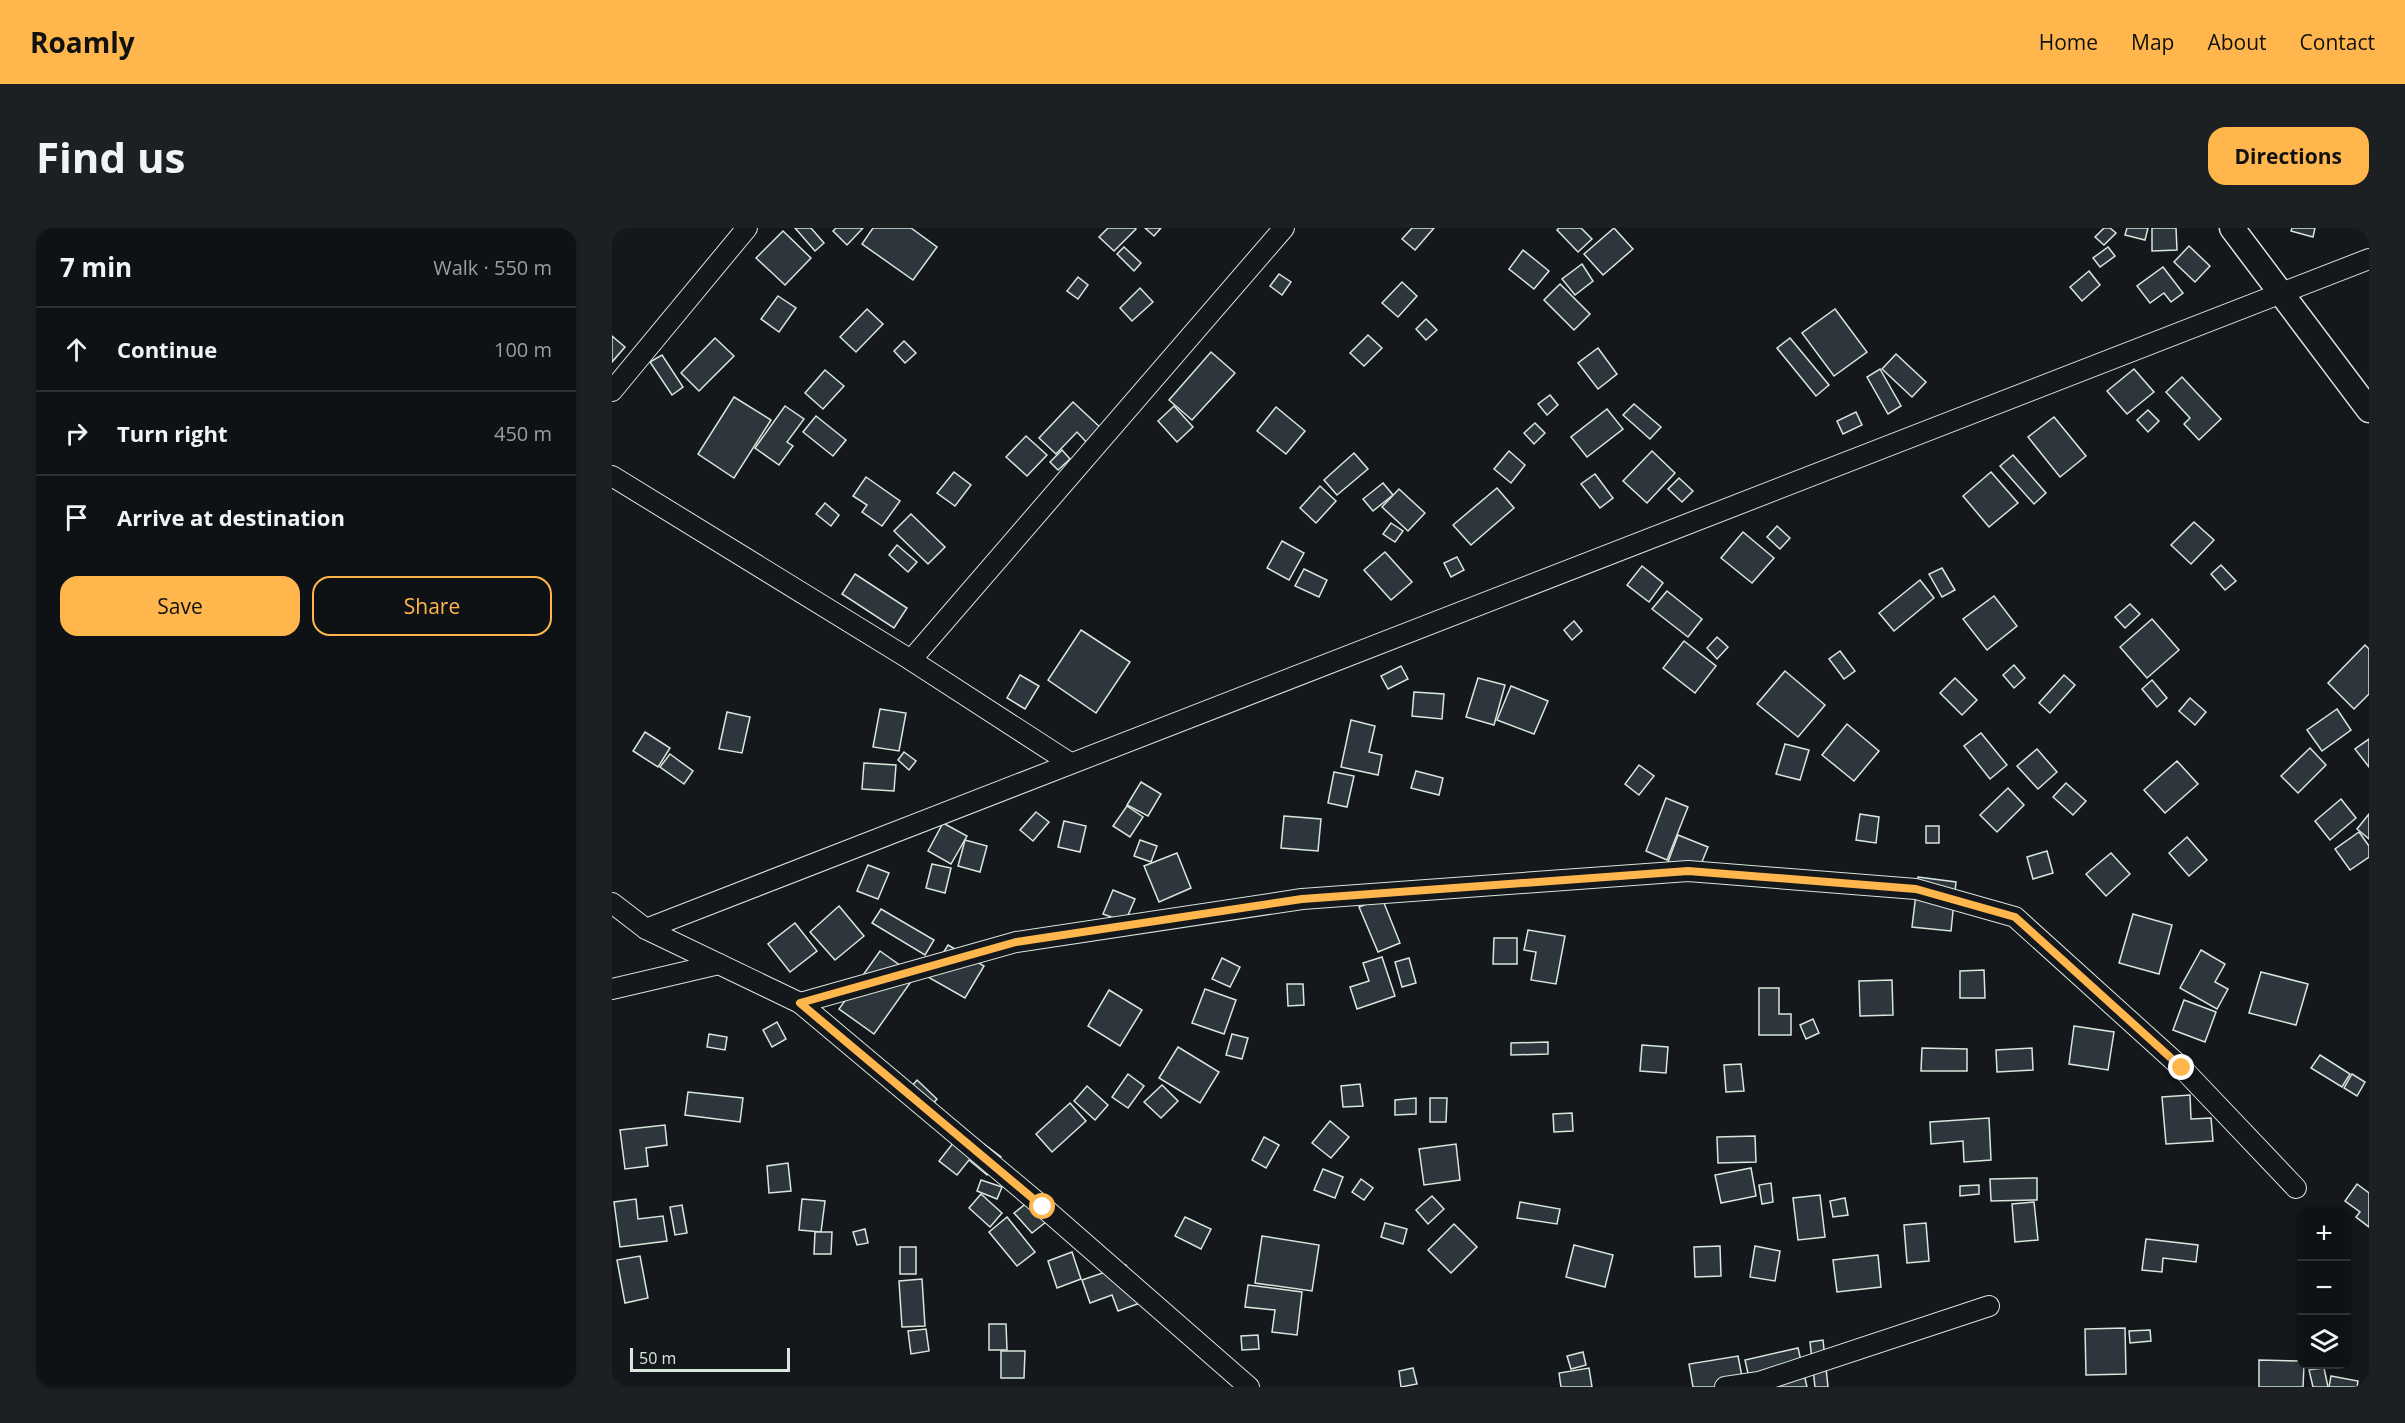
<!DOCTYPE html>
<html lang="en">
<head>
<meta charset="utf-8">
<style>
  :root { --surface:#0f1215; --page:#1d2022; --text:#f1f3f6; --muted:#9b9ea0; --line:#2f3234; --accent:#ffb74d }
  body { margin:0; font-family:"Open Sans",sans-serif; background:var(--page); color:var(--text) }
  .controls { position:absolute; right:18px; bottom:18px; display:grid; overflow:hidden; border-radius:12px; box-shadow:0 2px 4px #0004 }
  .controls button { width:54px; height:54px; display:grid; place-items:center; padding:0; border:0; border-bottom:2px solid var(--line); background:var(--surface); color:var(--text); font:30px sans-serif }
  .scale { position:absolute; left:18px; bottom:15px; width:160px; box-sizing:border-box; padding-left:6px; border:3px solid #d8e6dc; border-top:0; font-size:16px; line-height:21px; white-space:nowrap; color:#d8e6dc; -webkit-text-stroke:4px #14181c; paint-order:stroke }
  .stop { position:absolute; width:18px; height:18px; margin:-14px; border:4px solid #ffb74d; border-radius:50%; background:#fff }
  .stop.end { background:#ffb74d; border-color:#fff; box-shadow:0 2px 6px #0008 }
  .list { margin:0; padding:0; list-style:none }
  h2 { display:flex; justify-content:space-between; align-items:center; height:78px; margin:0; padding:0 24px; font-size:26px }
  h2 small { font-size:20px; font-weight:400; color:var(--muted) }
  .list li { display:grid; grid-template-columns:39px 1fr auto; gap:18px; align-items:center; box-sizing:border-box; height:84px; padding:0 24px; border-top:2px solid var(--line) }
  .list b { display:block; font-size:22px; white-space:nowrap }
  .list em { font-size:20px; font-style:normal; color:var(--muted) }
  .actions { display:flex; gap:12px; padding:18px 24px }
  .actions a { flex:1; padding:14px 0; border:2px solid var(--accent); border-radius:18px; text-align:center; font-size:21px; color:var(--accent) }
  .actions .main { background:var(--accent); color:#111 }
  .icon { flex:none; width:33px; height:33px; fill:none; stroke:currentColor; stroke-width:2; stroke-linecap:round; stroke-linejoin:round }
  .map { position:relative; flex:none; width:1757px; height:1159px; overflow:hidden; border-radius:18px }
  header { display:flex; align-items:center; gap:36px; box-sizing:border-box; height:84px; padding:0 30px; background:var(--accent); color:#111 }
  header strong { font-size:28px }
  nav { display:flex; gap:33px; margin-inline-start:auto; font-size:21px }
  .intro { display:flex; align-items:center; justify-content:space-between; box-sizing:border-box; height:144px; padding:0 36px }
  h1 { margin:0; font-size:42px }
  .button { padding:15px 27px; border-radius:18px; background:var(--accent); color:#111; font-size:21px; font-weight:700 }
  main { display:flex; gap:36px; padding:0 36px }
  aside { flex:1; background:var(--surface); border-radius:18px; box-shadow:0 2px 4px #0004 }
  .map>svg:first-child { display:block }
</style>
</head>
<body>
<header>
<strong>Roamly</strong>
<nav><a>Home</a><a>Map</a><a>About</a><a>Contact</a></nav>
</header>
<div class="intro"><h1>Find us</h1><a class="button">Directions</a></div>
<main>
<aside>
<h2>7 min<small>Walk · 550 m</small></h2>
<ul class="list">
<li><svg class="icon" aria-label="ahead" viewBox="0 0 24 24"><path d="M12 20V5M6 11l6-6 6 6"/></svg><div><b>Continue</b></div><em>100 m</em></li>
<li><svg class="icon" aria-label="right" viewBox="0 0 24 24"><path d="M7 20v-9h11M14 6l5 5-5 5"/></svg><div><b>Turn right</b></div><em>450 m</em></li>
<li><svg class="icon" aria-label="arrive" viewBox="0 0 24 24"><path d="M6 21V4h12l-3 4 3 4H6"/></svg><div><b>Arrive at destination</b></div></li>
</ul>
<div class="actions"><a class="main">Save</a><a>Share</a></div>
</aside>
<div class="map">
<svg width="1757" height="1159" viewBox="0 0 1757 1159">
  <rect width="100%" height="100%" fill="#14181c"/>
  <g fill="#2c363c" stroke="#d8e6dc" stroke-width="1.5">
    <path d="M183,0H199L212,15L203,23Z"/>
    <path d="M224,0H251L235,17L221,3Z"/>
    <path d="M261,0H299L325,19L301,52L250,16Z"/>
    <path d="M496,0H523L524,1L502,23L487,9Z"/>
    <path d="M533,0H549L542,8Z"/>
    <path d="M800,0H822L803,22L790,11Z"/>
    <path d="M947,0H969L980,11L966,24L945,2Z"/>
    <path d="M1002,0L1021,21L991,47L972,26Z"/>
    <path d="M1492,0H1498L1504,5L1492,17L1483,9Z"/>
    <path d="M1515,0H1536L1533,12L1513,7Z"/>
    <path d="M1540,0H1564L1565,22L1540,23Z"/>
    <path d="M1680,0H1703L1701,9L1679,3Z"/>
    <path d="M171,3L199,30L173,57L144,30Z"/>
    <path d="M1577,18L1598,38L1583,54L1562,34Z"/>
    <path d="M512,19L529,35L522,43L505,26Z"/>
    <path d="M1496,19L1503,28L1488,39L1481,30Z"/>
    <path d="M911,22L937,43L922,61L897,41Z"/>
    <path d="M970,36L981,53L963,67L950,51Z"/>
    <path d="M1551,39L1571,65L1559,74L1552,65L1538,75L1525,58Z"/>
    <path d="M1477,43L1488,57L1470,73L1458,59Z"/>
    <path d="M667,46L679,54L670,67L658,58Z"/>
    <path d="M466,49L476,57L466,71L455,63Z"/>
    <path d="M790,54L805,68L786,89L770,75Z"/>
    <path d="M948,56L978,86L962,102L932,72Z"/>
    <path d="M528,60L541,74L520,93L508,80Z"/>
    <path d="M166,68L184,80L167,104L149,91Z"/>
    <path d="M255,81L271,96L244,124L228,109Z"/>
    <path d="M1223,81L1255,124L1222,148L1190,105Z"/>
    <path d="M814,91L825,102L814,112L804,101Z"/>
    <path d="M756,107L770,120L752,138L738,125Z"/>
    <path d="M0,108L13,119L0,134Z"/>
    <path d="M103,110L122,128L87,163L69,145Z"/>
    <path d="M1178,110L1217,157L1204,168L1165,120Z"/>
    <path d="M292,113L304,125L293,135L282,123Z"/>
    <path d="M986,120L1005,146L986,161L966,135Z"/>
    <path d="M599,124L623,145L580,192L557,172Z"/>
    <path d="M1284,126L1314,154L1300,169L1270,141Z"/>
    <path d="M50,127L71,159L60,167L38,134Z"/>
    <path d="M1268,141L1289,178L1276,186L1255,149Z"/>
    <path d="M1522,141L1542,164L1515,186L1495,163Z"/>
    <path d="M213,142L232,158L211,181L193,165Z"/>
    <path d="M1570,149L1609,191L1587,212L1572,196L1578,190L1554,164Z"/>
    <path d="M938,167L946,177L935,187L926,176Z"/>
    <path d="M122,169L159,192L122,250L86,226Z"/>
    <path d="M461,174L490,201L476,216L465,204L444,226L427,210Z"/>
    <path d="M1022,176L1049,199L1038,211L1011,187Z"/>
    <path d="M173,178L192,191L175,214L181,218L167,237L143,220Z"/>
    <path d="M562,178L581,199L565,214L546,193Z"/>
    <path d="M664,179L693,203L674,226L645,203Z"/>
    <path d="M995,181L1011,201L975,229L959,209Z"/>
    <path d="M1536,182L1547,193L1536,204L1525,192Z"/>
    <path d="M1244,184L1250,197L1231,206L1225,193Z"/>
    <path d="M204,188L234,212L221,228L191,204Z"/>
    <path d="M1442,189L1474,228L1448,249L1416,209Z"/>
    <path d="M923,195L933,205L922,216L912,205Z"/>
    <path d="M414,208L435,227L415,248L394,229Z"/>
    <path d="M450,222L458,231L446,242L438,234Z"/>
    <path d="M897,223L913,237L899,255L882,241Z"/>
    <path d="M1040,223L1063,245L1035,275L1011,253Z"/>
    <path d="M742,225L756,241L725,267L712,252Z"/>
    <path d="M1401,227L1434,265L1422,276L1388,238Z"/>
    <path d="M342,244L359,257L343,278L325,265Z"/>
    <path d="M1379,244L1406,275L1377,299L1351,268Z"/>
    <path d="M983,246L1001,270L988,280L969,256Z"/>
    <path d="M254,249L288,273L270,298L250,284L255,277L241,268Z"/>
    <path d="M1067,250L1081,263L1070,274L1056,261Z"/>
    <path d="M771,255L781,267L761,283L751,271Z"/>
    <path d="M708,258L724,273L704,295L688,280Z"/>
    <path d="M885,260L902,280L859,317L841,297Z"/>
    <path d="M787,261L813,285L796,303L770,279Z"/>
    <path d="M213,275L227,287L219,298L204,286Z"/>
    <path d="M299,286L333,319L316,336L282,303Z"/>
    <path d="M1582,294L1602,312L1579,336L1559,317Z"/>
    <path d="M779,295L791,303L783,314L771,306Z"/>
    <path d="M1165,298L1178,310L1168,321L1155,309Z"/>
    <path d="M1131,304L1162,330L1140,355L1109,330Z"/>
    <path d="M670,313L692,325L677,352L655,340Z"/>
    <path d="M285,317L305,334L296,344L277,327Z"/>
    <path d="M773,324L800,354L779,372L752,342Z"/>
    <path d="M845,329L852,342L839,349L832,335Z"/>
    <path d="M1609,337L1624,353L1613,362L1599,346Z"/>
    <path d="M1030,338L1051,355L1037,374L1015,357Z"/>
    <path d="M1330,340L1343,362L1330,369L1317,346Z"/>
    <path d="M692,341L715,352L707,369L683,358Z"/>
    <path d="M243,346L295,380L282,400L230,366Z"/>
    <path d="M1308,352L1322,370L1282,403L1267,385Z"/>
    <path d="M1055,363L1090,391L1076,409L1040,381Z"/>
    <path d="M1382,368L1405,398L1375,422L1351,391Z"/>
    <path d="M1518,376L1528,386L1513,400L1503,389Z"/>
    <path d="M1540,391L1567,422L1535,450L1508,419Z"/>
    <path d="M962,393L970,403L960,412L952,402Z"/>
    <path d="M469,402L518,434L484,485L436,452Z"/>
    <path d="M1105,409L1116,419L1105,431L1095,420Z"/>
    <path d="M1072,413L1104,438L1083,465L1051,440Z"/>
    <path d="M1753,417L1757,421V466L1742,481L1716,455Z"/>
    <path d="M1228,423L1243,443L1232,451L1217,431Z"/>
    <path d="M1402,437L1413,450L1402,460L1391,447Z"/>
    <path d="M789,438L796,451L776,461L769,448Z"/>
    <path d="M1173,443L1213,477L1186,509L1145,476Z"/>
    <path d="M408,447L427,458L413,481L395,470Z"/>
    <path d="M1452,447L1463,457L1438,485L1427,475Z"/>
    <path d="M866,450L893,457L882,497L854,489Z"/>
    <path d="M1343,450L1365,472L1350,487L1328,465Z"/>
    <path d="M1540,452L1555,470L1545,479L1530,461Z"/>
    <path d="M899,458L936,473L922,506L885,492Z"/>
    <path d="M802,464L832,466L830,491L800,488Z"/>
    <path d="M1578,470L1594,484L1583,497L1567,483Z"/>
    <path d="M268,481L294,485L287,523L261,519Z"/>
    <path d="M1725,481L1739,502L1710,523L1695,502Z"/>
    <path d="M115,484L138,489L130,525L107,521Z"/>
    <path d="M739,492L763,498L757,524L770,527L766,547L729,539Z"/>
    <path d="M1235,496L1267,523L1242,553L1210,527Z"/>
    <path d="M33,504L58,520L46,539L21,523Z"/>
    <path d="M1369,505L1395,537L1378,551L1352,518Z"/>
    <path d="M1757,511V539L1743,521Z"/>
    <path d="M1173,516L1197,522L1188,552L1164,546Z"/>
    <path d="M1698,520L1714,537L1686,565L1669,548Z"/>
    <path d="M1425,521L1445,544L1426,561L1405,538Z"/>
    <path d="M292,524L304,533L297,542L286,532Z"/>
    <path d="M58,526L81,543L72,556L48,539Z"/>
    <path d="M1565,533L1586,556L1553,585L1532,562Z"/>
    <path d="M252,535L284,537L282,563L250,561Z"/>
    <path d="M1027,537L1042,548L1027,567L1013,556Z"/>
    <path d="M804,543L831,550L827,567L799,560Z"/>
    <path d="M722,544L742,548L735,579L716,575Z"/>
    <path d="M529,554L549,566L536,588L515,577Z"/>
    <path d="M1454,555L1474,573L1461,587L1441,569Z"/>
    <path d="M1396,560L1412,577L1385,604L1368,587Z"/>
    <path d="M1054,570L1076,579L1055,632L1034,623Z"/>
    <path d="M1729,571L1744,590L1718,612L1703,593Z"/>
    <path d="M515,578L531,589L518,609L501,598Z"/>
    <path d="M424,584L437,594L421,613L408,602Z"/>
    <path d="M1248,586L1267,589L1264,615L1244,612Z"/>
    <path d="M1757,586V611L1745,601Z"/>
    <path d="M672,588L709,591L706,623L669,620Z"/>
    <path d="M452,593L474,598L468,624L446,619Z"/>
    <path d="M331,595L355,608L339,636L316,623Z"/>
    <rect x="1314" y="598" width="13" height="17"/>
    <path d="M1747,604L1757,618V629L1738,642L1723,621Z"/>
    <path d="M1066,607L1096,619L1085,646L1056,634Z"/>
    <path d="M1575,609L1595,632L1577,648L1557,625Z"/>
    <path d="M353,612L375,618L368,644L346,638Z"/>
    <path d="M528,612L545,618L539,634L522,628Z"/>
    <path d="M1435,623L1441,645L1421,651L1415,629Z"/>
    <path d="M565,625L579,660L547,674L532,638Z"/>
    <path d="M1499,625L1518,646L1494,668L1474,646Z"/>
    <path d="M320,636L339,640L333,665L314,660Z"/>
    <path d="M256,637L277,645L266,671L245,663Z"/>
    <path d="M1306,649L1344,654L1339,703L1300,699Z"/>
    <path d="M501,662L523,671L513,694L491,686Z"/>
    <path d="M770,670L788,715L766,724L747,679Z"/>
    <path d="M227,678L252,708L223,732L198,704Z"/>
    <path d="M269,681L322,712L313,727L260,695Z"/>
    <path d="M1521,686L1560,697L1547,746L1507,735Z"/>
    <path d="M183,695L205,723L178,744L156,716Z"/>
    <path d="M916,702L953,708L944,756L919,752L924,724L912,722Z"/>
    <path d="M882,710H905V736H881Z"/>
    <path d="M336,717L372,738L353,770L316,749Z"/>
    <path d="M1589,722L1613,736L1603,754L1616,761L1605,781L1568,760Z"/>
    <path d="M268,723L303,748L262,806L227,781Z"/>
    <path d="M770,729L783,768L745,781L738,759L757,753L751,735Z"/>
    <path d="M610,730L628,739L618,759L600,751Z"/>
    <path d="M797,730L804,755L790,759L783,734Z"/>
    <path d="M1372,742L1373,770H1348V743Z"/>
    <path d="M1649,744L1696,756L1684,797L1637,785Z"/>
    <path d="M1280,752L1281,787L1248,788L1247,753Z"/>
    <path d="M675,756H691L692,777L676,778Z"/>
    <path d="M1147,760H1167V786H1179V807H1147Z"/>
    <path d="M593,761L624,772L612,806L580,795Z"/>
    <path d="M497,762L530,782L508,818L476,798Z"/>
    <path d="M1572,772L1604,784L1593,814L1561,802Z"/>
    <path d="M1201,791L1207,805L1194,811L1188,797Z"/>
    <path d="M165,794L174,811L160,819L151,802Z"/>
    <path d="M1462,798L1502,804L1496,842L1457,836Z"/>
    <path d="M97,806L115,809L113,822L95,819Z"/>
    <path d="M620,806L636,810L630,831L614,827Z"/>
    <path d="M936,814V826L899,827V815Z"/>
    <path d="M1030,817L1056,819L1054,845L1028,843Z"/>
    <path d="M566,819L607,844L588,875L547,850Z"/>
    <path d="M1310,820L1355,821V843H1309Z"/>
    <path d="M1420,820L1421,842L1385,844L1384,822Z"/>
    <path d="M1708,827L1738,846L1730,859L1699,840Z"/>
    <path d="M1129,836L1132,863L1114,864L1112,837Z"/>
    <path d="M516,846L532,858L516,880L500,869Z"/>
    <path d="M1740,846L1753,854L1745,868L1732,860Z"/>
    <path d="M305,852L325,871L315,882L295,864Z"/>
    <path d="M748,856L751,878L731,879L729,858Z"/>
    <path d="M550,857L566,873L549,890L532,874Z"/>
    <path d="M475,858L496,877L483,892L462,873Z"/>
    <path d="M76,864L131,870L128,894L73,887Z"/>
    <path d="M1578,867L1579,891L1599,890L1601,913L1554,916L1550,869Z"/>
    <path d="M804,870V886L783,887V872Z"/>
    <path d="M818,870H835L834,894H818Z"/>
    <path d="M458,875L474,893L440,924L424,906Z"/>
    <path d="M960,885L961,903L942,904L941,886Z"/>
    <path d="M1377,890L1379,932L1352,934L1351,913L1319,916L1318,894Z"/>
    <path d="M718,893L737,909L719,930L700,915Z"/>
    <path d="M53,897L55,917L34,920L36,938L13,941L8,902Z"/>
    <path d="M352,901L389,929L375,947L357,932L345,947L327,933Z"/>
    <path d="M1143,908L1144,934L1106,935L1105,909Z"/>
    <path d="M652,909L667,917L654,940L640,932Z"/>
    <path d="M844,916L848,952L812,957L807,921Z"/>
    <path d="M176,935L179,963L157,965L155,938Z"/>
    <path d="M1139,940L1144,968L1109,975L1103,947Z"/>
    <path d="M711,941L731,949L723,970L702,962Z"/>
    <path d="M1425,950V972L1379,973L1378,951Z"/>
    <path d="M749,951L761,960L752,972L740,964Z"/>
    <path d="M369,952L390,959L385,971L365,963Z"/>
    <path d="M1159,955L1161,974L1150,976L1147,957Z"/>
    <path d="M1745,956L1757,965V999L1744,989L1748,984L1733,973Z"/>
    <path d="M1367,957V966L1348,968V958Z"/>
    <path d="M369,966L390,985L378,999L357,980Z"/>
    <path d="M1208,967L1213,1009L1186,1012L1181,970Z"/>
    <path d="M820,968L832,981L816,996L804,982Z"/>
    <path d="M1233,970L1236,987L1221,989L1218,973Z"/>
    <path d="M24,971L26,991L51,988L55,1013L8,1019L2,974Z"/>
    <path d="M190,971L213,973L209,1004L187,1002Z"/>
    <path d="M416,974L434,994L420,1005L402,985Z"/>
    <path d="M908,974L948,981L945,996L905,990Z"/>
    <path d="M1422,974L1426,1012L1403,1014L1400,976Z"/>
    <path d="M70,977L75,1005L63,1007L58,979Z"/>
    <path d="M395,989L423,1024L405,1038L377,1004Z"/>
    <path d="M573,989L599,1001L589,1021L563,1008Z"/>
    <path d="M773,995L795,1001L791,1016L769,1009Z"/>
    <path d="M1314,995L1317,1033L1295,1035L1292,997Z"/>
    <path d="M842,996L865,1019L839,1045L816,1022Z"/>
    <path d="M253,1001L256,1015L245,1017L241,1004Z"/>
    <path d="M203,1004H220L219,1026H202Z"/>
    <path d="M650,1008L707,1017L700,1063L643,1055Z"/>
    <path d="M1534,1011L1586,1017L1584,1034L1551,1030L1550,1044L1530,1042Z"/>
    <path d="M962,1017L1001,1027L993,1059L954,1049Z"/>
    <path d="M1108,1018L1109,1048L1083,1049L1082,1019Z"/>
    <path d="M1143,1018L1168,1023L1163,1053L1138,1049Z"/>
    <rect x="288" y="1019" width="16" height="27"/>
    <path d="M460,1024L469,1051L445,1060L436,1033Z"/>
    <path d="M1266,1027L1269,1059L1225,1064L1221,1032Z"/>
    <path d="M28,1028L36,1070L13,1075L5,1032Z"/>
    <path d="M514,1037L528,1075L506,1083L500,1067L478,1075L470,1052Z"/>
    <path d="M310,1051L313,1098L290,1099L287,1053Z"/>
    <path d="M636,1057L690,1064L685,1107L660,1104L663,1082L633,1079Z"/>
    <path d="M377,1096H394L395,1122H377Z"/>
    <path d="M1513,1100L1514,1146L1474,1147L1473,1101Z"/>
    <path d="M314,1101L317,1123L299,1126L296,1103Z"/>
    <path d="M1538,1102L1539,1113L1518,1115L1517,1103Z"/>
    <path d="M646,1107L647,1121L630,1122L629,1108Z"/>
    <path d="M1211,1112L1216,1159H1203L1198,1114Z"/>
    <path d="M1186,1120L1195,1159H1139L1133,1132Z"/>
    <path d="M389,1123H413L412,1150H389Z"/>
    <path d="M971,1124L974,1137L959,1141L955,1128Z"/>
    <path d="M1126,1128L1132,1159H1081L1077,1136Z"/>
    <path d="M1647,1132L1690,1133V1136H1692L1691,1159H1647Z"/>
    <path d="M801,1140L805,1156L789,1159L787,1143Z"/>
    <path d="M977,1140L980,1159H949L947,1145Z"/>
    <path d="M1712,1140L1716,1159H1701L1697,1142Z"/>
    <path d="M1719,1148L1746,1153L1745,1159H1717Z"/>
  </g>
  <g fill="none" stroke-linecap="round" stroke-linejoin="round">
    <defs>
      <g id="minor">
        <path d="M0,163L135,0"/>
        <path d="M0,248L299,432L458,535"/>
        <path d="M299,432L672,0"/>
        <path d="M0,675L34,701L188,775L431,979L637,1159"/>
        <path d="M34,701L1757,31"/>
        <path d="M0,761L107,736"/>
        <path d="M188,775L404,714L690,671L1076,643L1304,661L1403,689L1570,840L1684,960"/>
        <path d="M1113,1159L1147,1154L1377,1078"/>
      </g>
      <path id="tertiary" d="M1620,0L1757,182"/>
    </defs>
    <use href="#minor" stroke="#d8e6dc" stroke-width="22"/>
    <use href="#tertiary" stroke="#d8e6dc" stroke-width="27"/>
    <use href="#minor" stroke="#14181c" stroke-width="20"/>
    <use href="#tertiary" stroke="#14181c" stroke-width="24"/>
  </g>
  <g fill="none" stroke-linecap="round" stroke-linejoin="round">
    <path stroke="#ffb74d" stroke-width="8" d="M431,979L188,775L404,714L690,671L1076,643L1304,661L1403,689L1570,840"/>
  </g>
</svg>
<div class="controls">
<button>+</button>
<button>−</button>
<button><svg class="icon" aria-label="layers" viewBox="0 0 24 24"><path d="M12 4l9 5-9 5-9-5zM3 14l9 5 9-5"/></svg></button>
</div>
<div class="scale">50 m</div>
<div class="stop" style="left:431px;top:979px"></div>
<div class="stop end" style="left:1570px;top:840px"></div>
</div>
</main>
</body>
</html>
